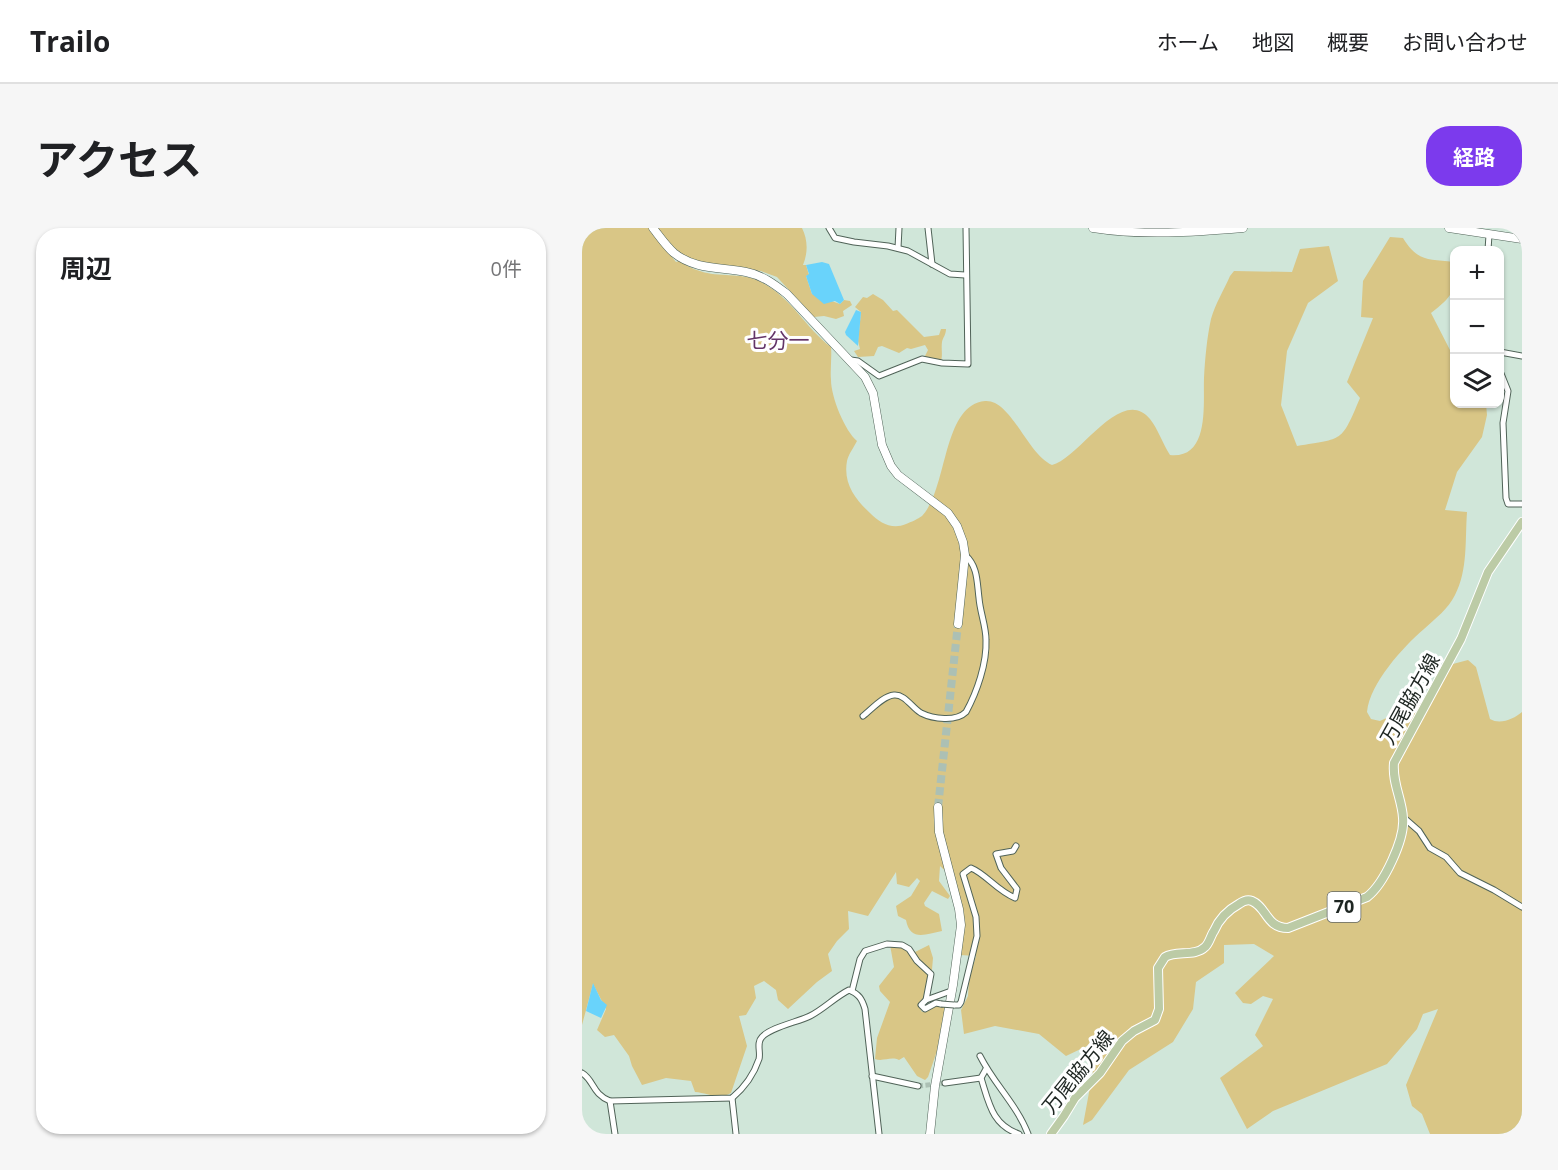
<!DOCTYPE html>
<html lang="ja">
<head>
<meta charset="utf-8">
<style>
  :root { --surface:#fff; --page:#f6f6f6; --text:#202124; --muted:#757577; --line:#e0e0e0; --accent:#7c3aed }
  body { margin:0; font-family:"Open Sans","Noto Sans JP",sans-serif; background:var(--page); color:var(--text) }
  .controls { position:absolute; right:18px; top:18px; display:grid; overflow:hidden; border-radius:12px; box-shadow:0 2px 4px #0004 }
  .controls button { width:54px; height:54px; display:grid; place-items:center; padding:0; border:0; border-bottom:2px solid var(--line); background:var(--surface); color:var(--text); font:30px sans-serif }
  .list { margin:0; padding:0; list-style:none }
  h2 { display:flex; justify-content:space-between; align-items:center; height:78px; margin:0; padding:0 24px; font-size:26px }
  h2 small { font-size:20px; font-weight:400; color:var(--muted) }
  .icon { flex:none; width:33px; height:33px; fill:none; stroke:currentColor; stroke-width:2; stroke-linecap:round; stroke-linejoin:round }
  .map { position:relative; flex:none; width:940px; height:906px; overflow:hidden; border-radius:24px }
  header { display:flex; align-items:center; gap:36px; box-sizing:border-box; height:84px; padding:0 30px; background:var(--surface); border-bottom:2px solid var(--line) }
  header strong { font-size:28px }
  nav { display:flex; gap:33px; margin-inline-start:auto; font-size:21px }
  .intro { display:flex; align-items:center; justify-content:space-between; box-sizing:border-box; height:144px; padding:0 36px }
  h1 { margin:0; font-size:42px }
  .button { padding:15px 27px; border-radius:24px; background:var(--accent); color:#fff; font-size:21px; font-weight:700 }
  main { display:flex; gap:36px; padding:0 36px }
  aside { flex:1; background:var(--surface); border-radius:24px; box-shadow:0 2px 4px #0004 }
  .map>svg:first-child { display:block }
</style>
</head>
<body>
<header>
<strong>Trailo</strong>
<nav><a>ホーム</a><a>地図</a><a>概要</a><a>お問い合わせ</a></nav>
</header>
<div class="intro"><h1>アクセス</h1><a class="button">経路</a></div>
<main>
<aside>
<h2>周辺<small>0件</small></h2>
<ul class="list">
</ul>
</aside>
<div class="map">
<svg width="940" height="906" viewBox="0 0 940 906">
  <rect width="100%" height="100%" fill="#d0e6d9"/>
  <g fill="#d9c686">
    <path d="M0,0H67L94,34L97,33C104,37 110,41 118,43C137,50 158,44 177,53C210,69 223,100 249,119C250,130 248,141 249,152C249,169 263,203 275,213C272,219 266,227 265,233C261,255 273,271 288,285C298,295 310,302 324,296C329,294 336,291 340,288C366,261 360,177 403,173C429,171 445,226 470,237C497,231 539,156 568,191C576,201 581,216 588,227C628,231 621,176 622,150C623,131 625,109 629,91C633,76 642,62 648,48L652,43L710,44L718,21L747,18L756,53L726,75L705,123L699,177L715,218C762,210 759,215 778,170L765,154L791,90L779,89L781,53L808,9L821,10C836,34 846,31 872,34C872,65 873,66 849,85L869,124L872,141L873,176H904L905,187L900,209L875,244L863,282L885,284C883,312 886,342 873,367C866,381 854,390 842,401C821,419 788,455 785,484L789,491L798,493L842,472L867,437L886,432L894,439L908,491C918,497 932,491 940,484V906H848L840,886L830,878L824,857L856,781L841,786L835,801L805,836L691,883L665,901L638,850L681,818L673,807L691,771L681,768L669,776L661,775L653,765L692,728L672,716L642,717V735L614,754L611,781L591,814L547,842L510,892L501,897L518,805L505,818L484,828L457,806L413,798L382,806L379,782L386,768L387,751L394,728L378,727L383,694L373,652L358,638L357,653L368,668L366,671L350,663L342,675L343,678L357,686L360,703C344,706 328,714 324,692L316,688L314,678L329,668L338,653L335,650L327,659L315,656L314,644L286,688L266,683L267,701L255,713L246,726L250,743L235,754L206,781L196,772L194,762L182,753L172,758L174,770L164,787L157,788L165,818L149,865C136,872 126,865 113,864L109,853L84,850L60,857L50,838L47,828L32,807L23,809L15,802L24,781L11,756L0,797Z"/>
    <path d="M75,0H220C226,12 226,25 221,37H224L227,47L224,48L230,66L258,76L262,72L268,73L270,77L261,83L262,88L254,91L242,88L232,89L195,49L179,43L138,39L107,32L94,24Z"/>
    <path d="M291,66L301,72L311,83L315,82L342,109L357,107L359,101H364C364,107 361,109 360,114C359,121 361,127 359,133L342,130L346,122L343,117L329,121L325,120L317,125L300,118L296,119L292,128L276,129L272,123L278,121L276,113L279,84L273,79L281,69L285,70Z"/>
    <path d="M308,717L329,721L333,724L347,717L351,730L348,765L343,764V769L337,778L340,784L354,778L363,779L355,823L346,849L343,852L335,848L322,829L317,832C309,828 301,834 293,831L295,810L308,774L298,763L297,758L312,739Z"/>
  </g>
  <g fill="#69d3fb">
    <path d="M240,34L247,36L262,72L258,76L253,73L242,76L230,66L224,48L227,46L224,37Z"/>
    <path d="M274,82L279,84L276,118L264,107L263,104Z"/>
    <path d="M11,755L19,772L25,777L19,790L4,783Z"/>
  </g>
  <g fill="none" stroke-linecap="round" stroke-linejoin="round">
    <path stroke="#acc0b4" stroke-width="5" stroke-dasharray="5 2.5" stroke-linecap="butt" d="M336,858L363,855"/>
    <path stroke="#acc0b4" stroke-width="8" stroke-dasharray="8 4" stroke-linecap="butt" d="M356,579L376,396"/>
    <defs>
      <g id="street">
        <path d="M247,0L253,10L272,14L306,18L326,23L368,46L383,47"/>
        <path d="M346,0L350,36"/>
        <path d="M316,20L317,0"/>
        <path d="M906,22L907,7"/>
        <path d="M918,124L940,128"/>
        <path d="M269,132L276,133L297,148L340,131L360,135L386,136L384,0"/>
        <path d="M918,143L926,163L921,195L924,270L926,276H940"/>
        <path d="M281,488C290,481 301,468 312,467C323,466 330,480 339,485C351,491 374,494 384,484C395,464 405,435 404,412C404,398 398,384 397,370C395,355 396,338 383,327"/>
        <path d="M821,589L837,603L848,620L864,629L878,645L912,662L940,679"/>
        <path d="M270,763L278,731L283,723L305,716L320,717L327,721L335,733L349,746L344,772"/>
        <path d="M359,776L354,775L343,781L339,777L344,772L369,763"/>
        <path d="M372,777H377L379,774L395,708L394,689L381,646L389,640C404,646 414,662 433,670L435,661L419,640L414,626L431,623L434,618"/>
        <path d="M398,828C412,856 435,877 446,906"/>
        <path d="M404,841L399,850C407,875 410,897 437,906"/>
        <path d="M0,845C12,852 10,866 28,873L150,870C162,860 172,846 177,831C179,824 174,815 180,809C189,799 216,794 228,788C242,781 253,769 267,762C277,766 280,771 283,781L297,906"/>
        <path d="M290,848L336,858"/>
        <path d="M363,855L399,850"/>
        <path d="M150,870L154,906"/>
        <path d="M28,873L33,906"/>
      </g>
      <g id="secondary">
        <path d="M71,0C78,9 84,18 92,25C113,42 139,39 164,44C180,47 192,56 205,66L283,149L291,165L300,217L309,238L316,247L366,285L375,298L381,314L383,327L376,396"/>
        <path d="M511,0C561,8 612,4 661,0"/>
        <path d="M867,0L940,11"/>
        <path d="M348,906L353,858L371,757L379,697L377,681L357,604L356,579"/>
      </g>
      <path id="primary" d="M469,906L482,888L493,870L518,845L540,813L552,803L573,792L577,781L576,740L583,729C594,722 613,729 623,719C627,716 629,707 632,703C637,691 646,682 657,676C661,673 665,671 670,673C685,679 684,700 706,700L785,669C802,656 823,611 821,590C820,571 810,555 812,535L879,411L906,344L940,294"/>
    </defs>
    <use href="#street" stroke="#506358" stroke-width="7"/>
    <use href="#secondary" stroke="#506358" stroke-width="9"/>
    <use href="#primary" stroke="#fff" stroke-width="10"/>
    <use href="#street" stroke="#fff" stroke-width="5"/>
    <use href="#secondary" stroke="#fff" stroke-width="8"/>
    <use href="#primary" stroke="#bccba6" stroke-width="8"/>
    <defs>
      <path id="street-bridge" d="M359,776L372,777"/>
    </defs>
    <use href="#street-bridge" stroke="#506358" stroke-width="7" stroke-linecap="butt"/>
    <use href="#street-bridge" stroke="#fff" stroke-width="5"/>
  </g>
  <g text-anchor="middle" stroke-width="6" stroke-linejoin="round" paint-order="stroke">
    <rect fill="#fff" stroke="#626764" stroke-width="1.5" x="745.5" y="664" width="33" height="30" rx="4.5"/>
    <g font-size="18" font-weight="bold" fill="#1e2622">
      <text x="762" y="685">70</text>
    </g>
    <g font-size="20" fill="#1e2622" stroke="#fff">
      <text transform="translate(828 471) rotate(-61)" y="7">万尾脇方線</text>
      <text transform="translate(496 844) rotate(-51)" y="7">万尾脇方線</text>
    </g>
    <g font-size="21" fill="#643568" stroke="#fff">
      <text x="196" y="120">七分一</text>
    </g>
  </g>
</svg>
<div class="controls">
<button>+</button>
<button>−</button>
<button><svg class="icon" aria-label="layers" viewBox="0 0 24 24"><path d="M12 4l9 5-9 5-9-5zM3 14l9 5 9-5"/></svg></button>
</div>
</div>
</main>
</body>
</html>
